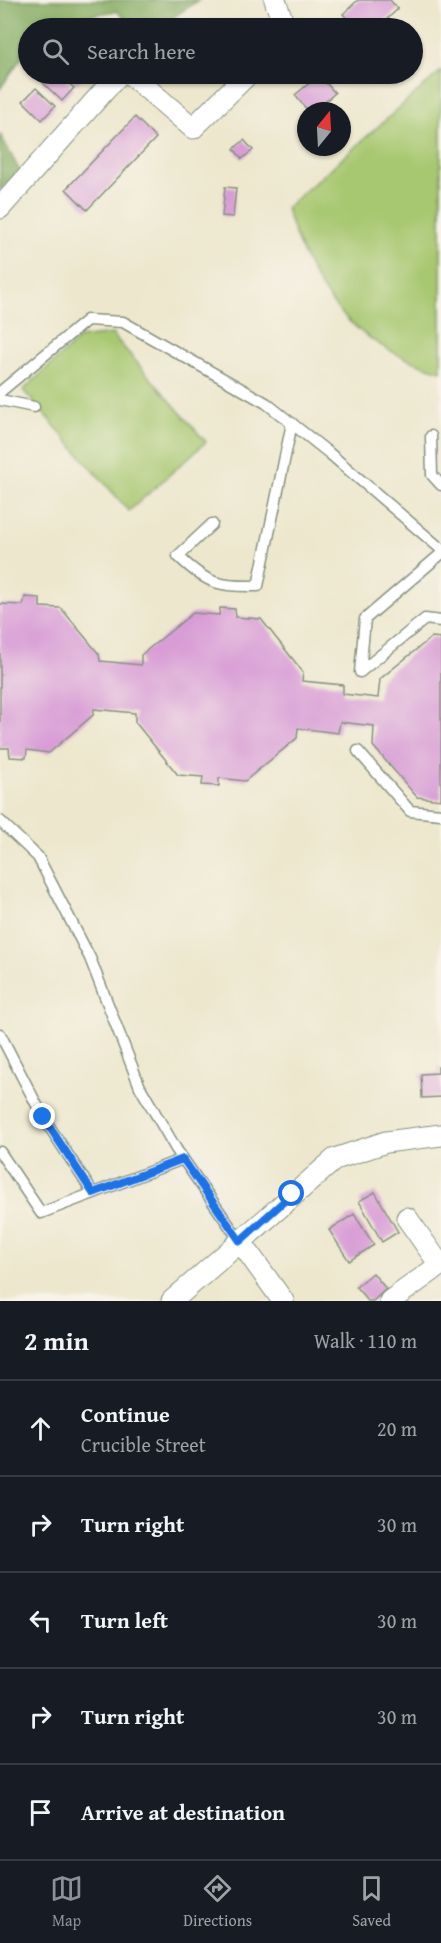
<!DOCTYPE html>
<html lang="en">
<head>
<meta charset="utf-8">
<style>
  :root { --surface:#171b24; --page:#242831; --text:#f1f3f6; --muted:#9ea1a6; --line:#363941; --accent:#8c9099 }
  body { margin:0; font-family:"Gentium Book Plus",serif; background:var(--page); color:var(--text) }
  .compass { position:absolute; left:297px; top:102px; width:54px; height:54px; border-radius:50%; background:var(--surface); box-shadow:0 2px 4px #0004; rotate:18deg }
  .stop { position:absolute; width:18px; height:18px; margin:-14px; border:4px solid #1a73e8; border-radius:50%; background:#fff }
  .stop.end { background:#1a73e8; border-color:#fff; box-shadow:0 2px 6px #0008 }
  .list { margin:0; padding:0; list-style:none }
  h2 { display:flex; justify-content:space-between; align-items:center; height:78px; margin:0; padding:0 24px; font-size:26px }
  h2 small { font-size:20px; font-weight:400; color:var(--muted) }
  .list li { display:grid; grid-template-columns:39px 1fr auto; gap:18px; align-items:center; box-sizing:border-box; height:96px; padding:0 24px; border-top:2px solid var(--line) }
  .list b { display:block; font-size:22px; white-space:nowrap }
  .list p { margin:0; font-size:20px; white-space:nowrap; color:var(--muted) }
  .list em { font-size:20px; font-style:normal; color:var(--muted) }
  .icon { flex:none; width:33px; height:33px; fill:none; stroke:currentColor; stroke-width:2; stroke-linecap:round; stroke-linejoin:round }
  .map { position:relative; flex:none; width:441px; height:1301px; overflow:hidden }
  .search { position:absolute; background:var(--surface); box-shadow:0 2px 4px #0004; left:18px; right:18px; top:18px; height:66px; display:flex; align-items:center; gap:15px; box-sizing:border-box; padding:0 21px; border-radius:33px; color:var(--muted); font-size:22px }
  .sheet { height:558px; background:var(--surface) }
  nav { display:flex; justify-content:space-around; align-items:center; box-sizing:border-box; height:84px; border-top:2px solid var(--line); background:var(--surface); font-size:16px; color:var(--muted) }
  nav a { display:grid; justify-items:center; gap:3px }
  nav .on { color:var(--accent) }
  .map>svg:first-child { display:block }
</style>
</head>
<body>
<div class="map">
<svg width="441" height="1301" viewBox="0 0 441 1301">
  <rect width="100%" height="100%" fill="#f7f3e8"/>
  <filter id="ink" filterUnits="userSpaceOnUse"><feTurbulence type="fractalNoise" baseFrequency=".0167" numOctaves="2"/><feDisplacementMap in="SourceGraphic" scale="12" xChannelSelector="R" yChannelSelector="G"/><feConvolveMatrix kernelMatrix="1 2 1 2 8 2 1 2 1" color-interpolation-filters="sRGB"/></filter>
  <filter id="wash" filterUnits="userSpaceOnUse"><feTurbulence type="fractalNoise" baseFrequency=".008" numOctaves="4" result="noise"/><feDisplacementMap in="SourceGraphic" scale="24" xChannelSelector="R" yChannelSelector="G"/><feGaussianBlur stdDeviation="1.35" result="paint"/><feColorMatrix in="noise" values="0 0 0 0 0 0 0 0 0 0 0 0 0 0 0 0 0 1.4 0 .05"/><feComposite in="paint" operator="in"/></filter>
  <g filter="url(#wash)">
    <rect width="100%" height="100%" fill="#ede7cd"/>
    <g fill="#a7c76f" stroke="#638252" stroke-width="1.5">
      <path d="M441,71V371C353,346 312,293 286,208Z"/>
      <path d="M112,334L206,442L129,511L23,390L80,338Z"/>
    </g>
    <g fill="#85ac62" stroke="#52744b" stroke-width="1.5">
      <path d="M0,0H199L157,28H137L116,11L46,23L42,28H28V48L0,89Z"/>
      <path d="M0,134L20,171L0,190Z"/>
    </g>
    <g id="blocks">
      <g fill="#d89cd6">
        <path d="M358,0H390L398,9L377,28H356L343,14Z"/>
        <path d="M50,74H58L74,88L62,101L42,82Z"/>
        <path d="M65,74H87L76,84Z"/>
        <path d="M319,75L335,93L314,111H308L295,95Z"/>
        <path d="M36,88L55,106L42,120L23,101Z"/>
        <path d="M135,117L156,138L87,210L66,189Z"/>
        <path d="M244,140L253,150L242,159L234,149Z"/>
        <path d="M225,187L236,188L233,217L222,216Z"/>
        <path d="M25,597L40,598V607L61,608L99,654L100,661L141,665V655L193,613L219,615L220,608L235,609L236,617L261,619L303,672L302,681L343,685V694L378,698L380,679L432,637L441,638V800L417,797L373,746L374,726L340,722L338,733L298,728L297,738L245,781L219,778V786L202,785L203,777L178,775L135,722V713L94,709L93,715L49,753L27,750L26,758L10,757L9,748H0V604L23,605Z"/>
        <path d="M438,1067H441V1097L422,1098L421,1074L438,1073Z"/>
        <path d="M375,1192L398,1232L382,1242L359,1201Z"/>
        <path d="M354,1214L374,1245L349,1261L329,1230Z"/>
        <path d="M373,1273L386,1289L373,1301H368L356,1287Z"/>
      </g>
    </g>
  </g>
  <g filter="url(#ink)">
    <use href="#blocks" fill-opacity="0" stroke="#869280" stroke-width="1.5"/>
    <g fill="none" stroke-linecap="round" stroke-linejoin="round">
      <defs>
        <g id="service">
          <path d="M0,392L87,320L123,322L266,403L329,453L441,549"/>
          <path d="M0,400L34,407"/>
          <path d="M431,436L432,475L441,485"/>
          <path d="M212,524L178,556C207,584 219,587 258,586L292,423"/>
          <path d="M441,554L365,619L360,672L425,619L441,621"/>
          <path d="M358,751L410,811L441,814"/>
          <path d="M0,821L38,857L90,958L140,1087L176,1149L240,1241"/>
          <path d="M0,1034L43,1117L93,1193"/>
          <path d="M0,1152L41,1213L183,1159"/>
        </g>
        <g id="minor">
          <path d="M275,0L285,28"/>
          <path d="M130,74L193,128L248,74"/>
          <path d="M0,208L119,74"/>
          <path d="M240,1241L283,1301"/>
          <path d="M172,1301L335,1159L386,1142L441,1135"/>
          <path d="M390,1301L440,1265L407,1218"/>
        </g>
      </defs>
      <use href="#service" stroke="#869280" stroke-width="13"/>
      <use href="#minor" stroke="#869280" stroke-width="23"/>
      <use href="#service" stroke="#fff" stroke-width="10"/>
      <use href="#minor" stroke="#fff" stroke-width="21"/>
    </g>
  </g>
  <g fill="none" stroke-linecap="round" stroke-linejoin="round" filter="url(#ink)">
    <path stroke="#1a73e8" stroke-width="8" d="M43,1117L93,1193L183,1159L240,1241L292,1194"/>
  </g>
</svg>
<svg class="compass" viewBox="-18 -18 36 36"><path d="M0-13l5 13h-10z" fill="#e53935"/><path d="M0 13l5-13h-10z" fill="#9ea1a6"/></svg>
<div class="stop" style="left:292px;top:1194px"></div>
<div class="stop end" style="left:43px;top:1117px"></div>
<div class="search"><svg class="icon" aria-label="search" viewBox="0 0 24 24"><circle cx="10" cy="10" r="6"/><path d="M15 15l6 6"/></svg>Search here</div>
</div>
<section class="sheet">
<h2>2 min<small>Walk · 110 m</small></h2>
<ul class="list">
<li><svg class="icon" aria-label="ahead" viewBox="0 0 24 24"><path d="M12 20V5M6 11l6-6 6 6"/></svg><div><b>Continue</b><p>Crucible Street</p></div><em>20 m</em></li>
<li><svg class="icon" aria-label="right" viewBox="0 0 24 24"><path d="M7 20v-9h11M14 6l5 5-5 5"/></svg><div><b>Turn right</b></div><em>30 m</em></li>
<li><svg class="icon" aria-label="left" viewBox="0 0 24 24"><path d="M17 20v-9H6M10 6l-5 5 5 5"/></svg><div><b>Turn left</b></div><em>30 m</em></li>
<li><svg class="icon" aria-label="right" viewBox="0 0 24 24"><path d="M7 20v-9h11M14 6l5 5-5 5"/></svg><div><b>Turn right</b></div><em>30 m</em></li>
<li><svg class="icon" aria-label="arrive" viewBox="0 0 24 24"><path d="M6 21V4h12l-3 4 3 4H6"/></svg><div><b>Arrive at destination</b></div></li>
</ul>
</section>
<nav>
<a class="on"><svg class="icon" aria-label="map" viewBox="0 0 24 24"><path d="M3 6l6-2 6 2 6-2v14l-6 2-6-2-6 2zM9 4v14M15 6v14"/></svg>Map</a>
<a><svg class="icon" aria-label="directions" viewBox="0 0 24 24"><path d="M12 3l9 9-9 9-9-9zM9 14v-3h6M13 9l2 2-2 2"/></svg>Directions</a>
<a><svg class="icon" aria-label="saved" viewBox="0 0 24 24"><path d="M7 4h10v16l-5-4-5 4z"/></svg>Saved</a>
</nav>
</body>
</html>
